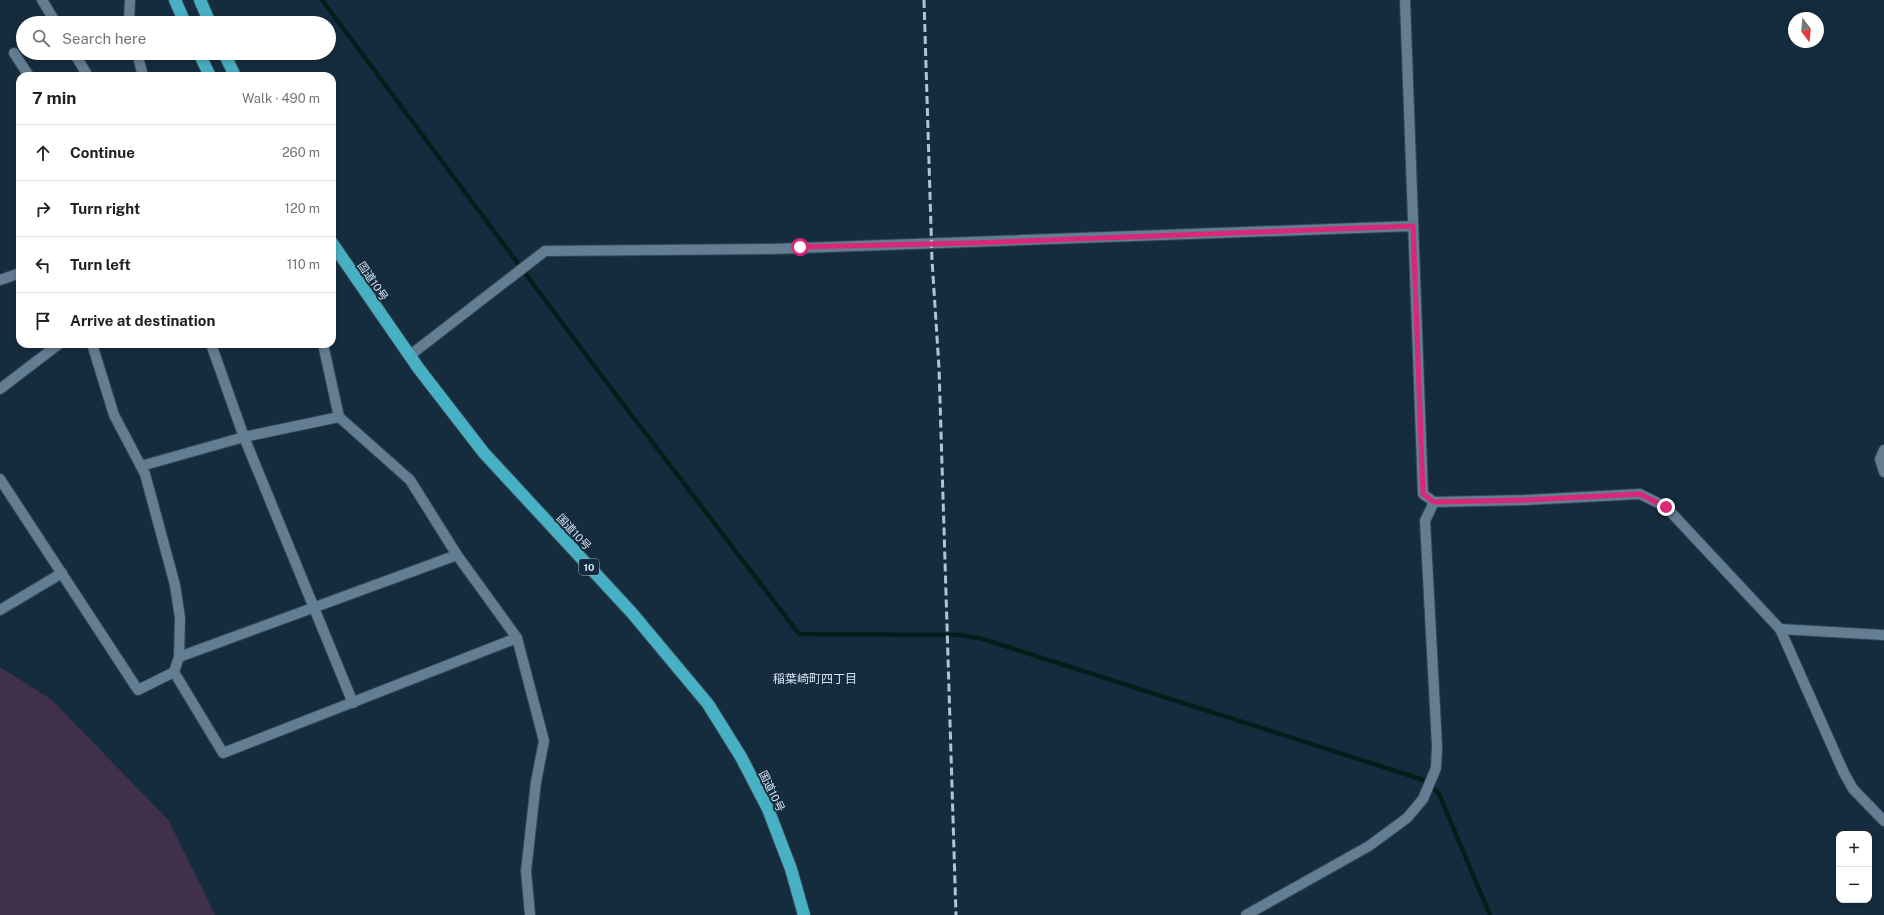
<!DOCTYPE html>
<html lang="en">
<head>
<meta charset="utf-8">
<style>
  :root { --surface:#fff; --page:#f2f2f2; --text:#202124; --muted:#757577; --line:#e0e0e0 }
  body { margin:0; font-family:"Public Sans","Noto Sans JP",sans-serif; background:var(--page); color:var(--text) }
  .controls { position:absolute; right:12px; bottom:12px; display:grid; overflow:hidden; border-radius:8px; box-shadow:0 2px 6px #0003 }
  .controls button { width:36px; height:36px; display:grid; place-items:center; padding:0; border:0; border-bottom:1px solid var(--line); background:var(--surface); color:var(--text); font:20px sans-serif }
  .compass { position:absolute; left:1788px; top:12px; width:36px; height:36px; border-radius:50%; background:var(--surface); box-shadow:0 2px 6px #0003; rotate:164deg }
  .stop { position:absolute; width:12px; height:12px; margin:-9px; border:3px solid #db2777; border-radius:50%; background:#fff }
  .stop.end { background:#db2777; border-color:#fff; box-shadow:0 1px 4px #0008 }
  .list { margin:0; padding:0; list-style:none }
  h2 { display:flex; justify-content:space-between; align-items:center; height:52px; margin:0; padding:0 16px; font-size:17px }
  h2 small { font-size:13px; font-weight:400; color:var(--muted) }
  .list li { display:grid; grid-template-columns:26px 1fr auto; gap:12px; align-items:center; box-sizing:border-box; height:56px; padding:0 16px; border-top:1px solid var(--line) }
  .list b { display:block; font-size:15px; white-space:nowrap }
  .list em { font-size:13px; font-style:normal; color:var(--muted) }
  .icon { flex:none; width:22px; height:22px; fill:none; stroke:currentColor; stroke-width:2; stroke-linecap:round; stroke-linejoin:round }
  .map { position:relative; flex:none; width:1884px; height:915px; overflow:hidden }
  .search { position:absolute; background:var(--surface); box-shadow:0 2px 6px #0003; left:16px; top:16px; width:320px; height:44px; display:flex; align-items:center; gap:10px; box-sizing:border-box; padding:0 14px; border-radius:22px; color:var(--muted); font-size:15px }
  .panel { position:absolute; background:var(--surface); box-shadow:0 2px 6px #0003; left:16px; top:72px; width:320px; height:276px; border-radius:12px }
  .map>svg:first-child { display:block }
</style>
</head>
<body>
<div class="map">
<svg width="1884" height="915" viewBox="0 0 1884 915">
  <rect width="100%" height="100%" fill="#152c3f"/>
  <path fill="#41304a" d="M0,667L52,700L169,821L215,915H0Z"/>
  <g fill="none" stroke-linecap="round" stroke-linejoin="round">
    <path stroke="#001f18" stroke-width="4.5" d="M322,0L598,371L799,634L960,635L983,639L1424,780L1439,794L1490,915"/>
    <defs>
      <g id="minor">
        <path d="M42,0L56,23"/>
        <path d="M1405,0L1423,494L1434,502L1526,500L1640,494L1666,507L1780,629L1844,773L1853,789L1884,821"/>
        <path d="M129,23L130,0"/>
        <path d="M14,53L29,76"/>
        <path d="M74,53L88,76"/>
        <path d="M137,53L143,76"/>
        <path d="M0,280L20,273"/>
        <path d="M211,344L244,437L353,703"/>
        <path d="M323,344L339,417L410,480L457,555L517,638L544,741L536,782L526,871L530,915"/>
        <path d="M409,356L545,251L772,249L1413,226"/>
        <path d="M0,389L59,344"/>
        <path d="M1884,450L1880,459L1884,472"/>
        <path d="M141,466L244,437L339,417"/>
        <path d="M0,479L138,690L174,672L179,657L180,618L175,585L145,474L114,415L92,344"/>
        <path d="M0,610L62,573"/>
        <path d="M1780,629L1884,635"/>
        <path d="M179,657L457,555"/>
        <path d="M174,672L223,753L517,638"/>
        <path d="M1246,915L1369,846L1407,818L1423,799L1436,768L1437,746L1425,521L1434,502"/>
      </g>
      <g id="highway">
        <path d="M175,0L185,23"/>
        <path d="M200,0L210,23"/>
        <path d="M199,53L210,76"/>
        <path d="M224,53L235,76"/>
        <path d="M332,243L419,369L484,453L632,613L708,704L741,757L768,809L791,869L804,915"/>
      </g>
    </defs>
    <use href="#minor" stroke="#334656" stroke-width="12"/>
    <use href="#highway" stroke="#334656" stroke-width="14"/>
    <use href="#minor" stroke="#637d93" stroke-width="10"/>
    <use href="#highway" stroke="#47b0c3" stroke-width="12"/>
    <path stroke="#b4c3d2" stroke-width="3" stroke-dasharray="8 4" stroke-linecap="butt" d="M924,0L932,260L939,368L956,915"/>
  </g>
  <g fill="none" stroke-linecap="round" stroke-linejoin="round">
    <path stroke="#db2777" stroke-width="5" d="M800,247L972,243L1413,226L1423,494L1434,502L1526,500L1640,494L1666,507"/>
  </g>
  <g text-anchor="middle" stroke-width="4" stroke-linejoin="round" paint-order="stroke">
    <rect fill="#152c3f" stroke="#9cadbc" stroke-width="1" x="579" y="559" width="20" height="16" rx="3"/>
    <g font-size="10" font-weight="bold" fill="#d6e4f1">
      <text x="589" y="571">10</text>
    </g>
    <g font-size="11" fill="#d6e4f1" stroke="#152c3f">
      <text transform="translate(373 281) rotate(56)" y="4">国道10号</text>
      <text transform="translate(574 532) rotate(47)" y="4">国道10号</text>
      <text transform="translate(772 791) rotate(64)" y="4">国道10号</text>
    </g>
    <g font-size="12" fill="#d6e4f1" stroke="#152c3f">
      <text x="815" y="683">稲葉崎町四丁目</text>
    </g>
  </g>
</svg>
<div class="controls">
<button>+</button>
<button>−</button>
</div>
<svg class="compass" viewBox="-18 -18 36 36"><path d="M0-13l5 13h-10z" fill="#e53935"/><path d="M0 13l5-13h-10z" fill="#757577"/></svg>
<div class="stop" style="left:800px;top:247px"></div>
<div class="stop end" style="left:1666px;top:507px"></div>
<div class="search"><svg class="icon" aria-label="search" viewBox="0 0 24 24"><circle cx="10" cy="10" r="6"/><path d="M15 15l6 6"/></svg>Search here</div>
<section class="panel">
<h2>7 min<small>Walk · 490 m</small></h2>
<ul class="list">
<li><svg class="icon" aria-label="ahead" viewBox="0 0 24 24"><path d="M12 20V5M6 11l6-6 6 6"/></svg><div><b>Continue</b></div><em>260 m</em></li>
<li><svg class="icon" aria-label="right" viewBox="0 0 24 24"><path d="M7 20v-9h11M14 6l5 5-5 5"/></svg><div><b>Turn right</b></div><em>120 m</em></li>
<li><svg class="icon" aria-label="left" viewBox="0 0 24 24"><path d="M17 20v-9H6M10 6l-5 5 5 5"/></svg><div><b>Turn left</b></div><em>110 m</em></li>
<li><svg class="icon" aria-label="arrive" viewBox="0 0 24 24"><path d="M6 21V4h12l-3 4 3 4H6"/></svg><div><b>Arrive at destination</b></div></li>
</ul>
</section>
</div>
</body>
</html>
